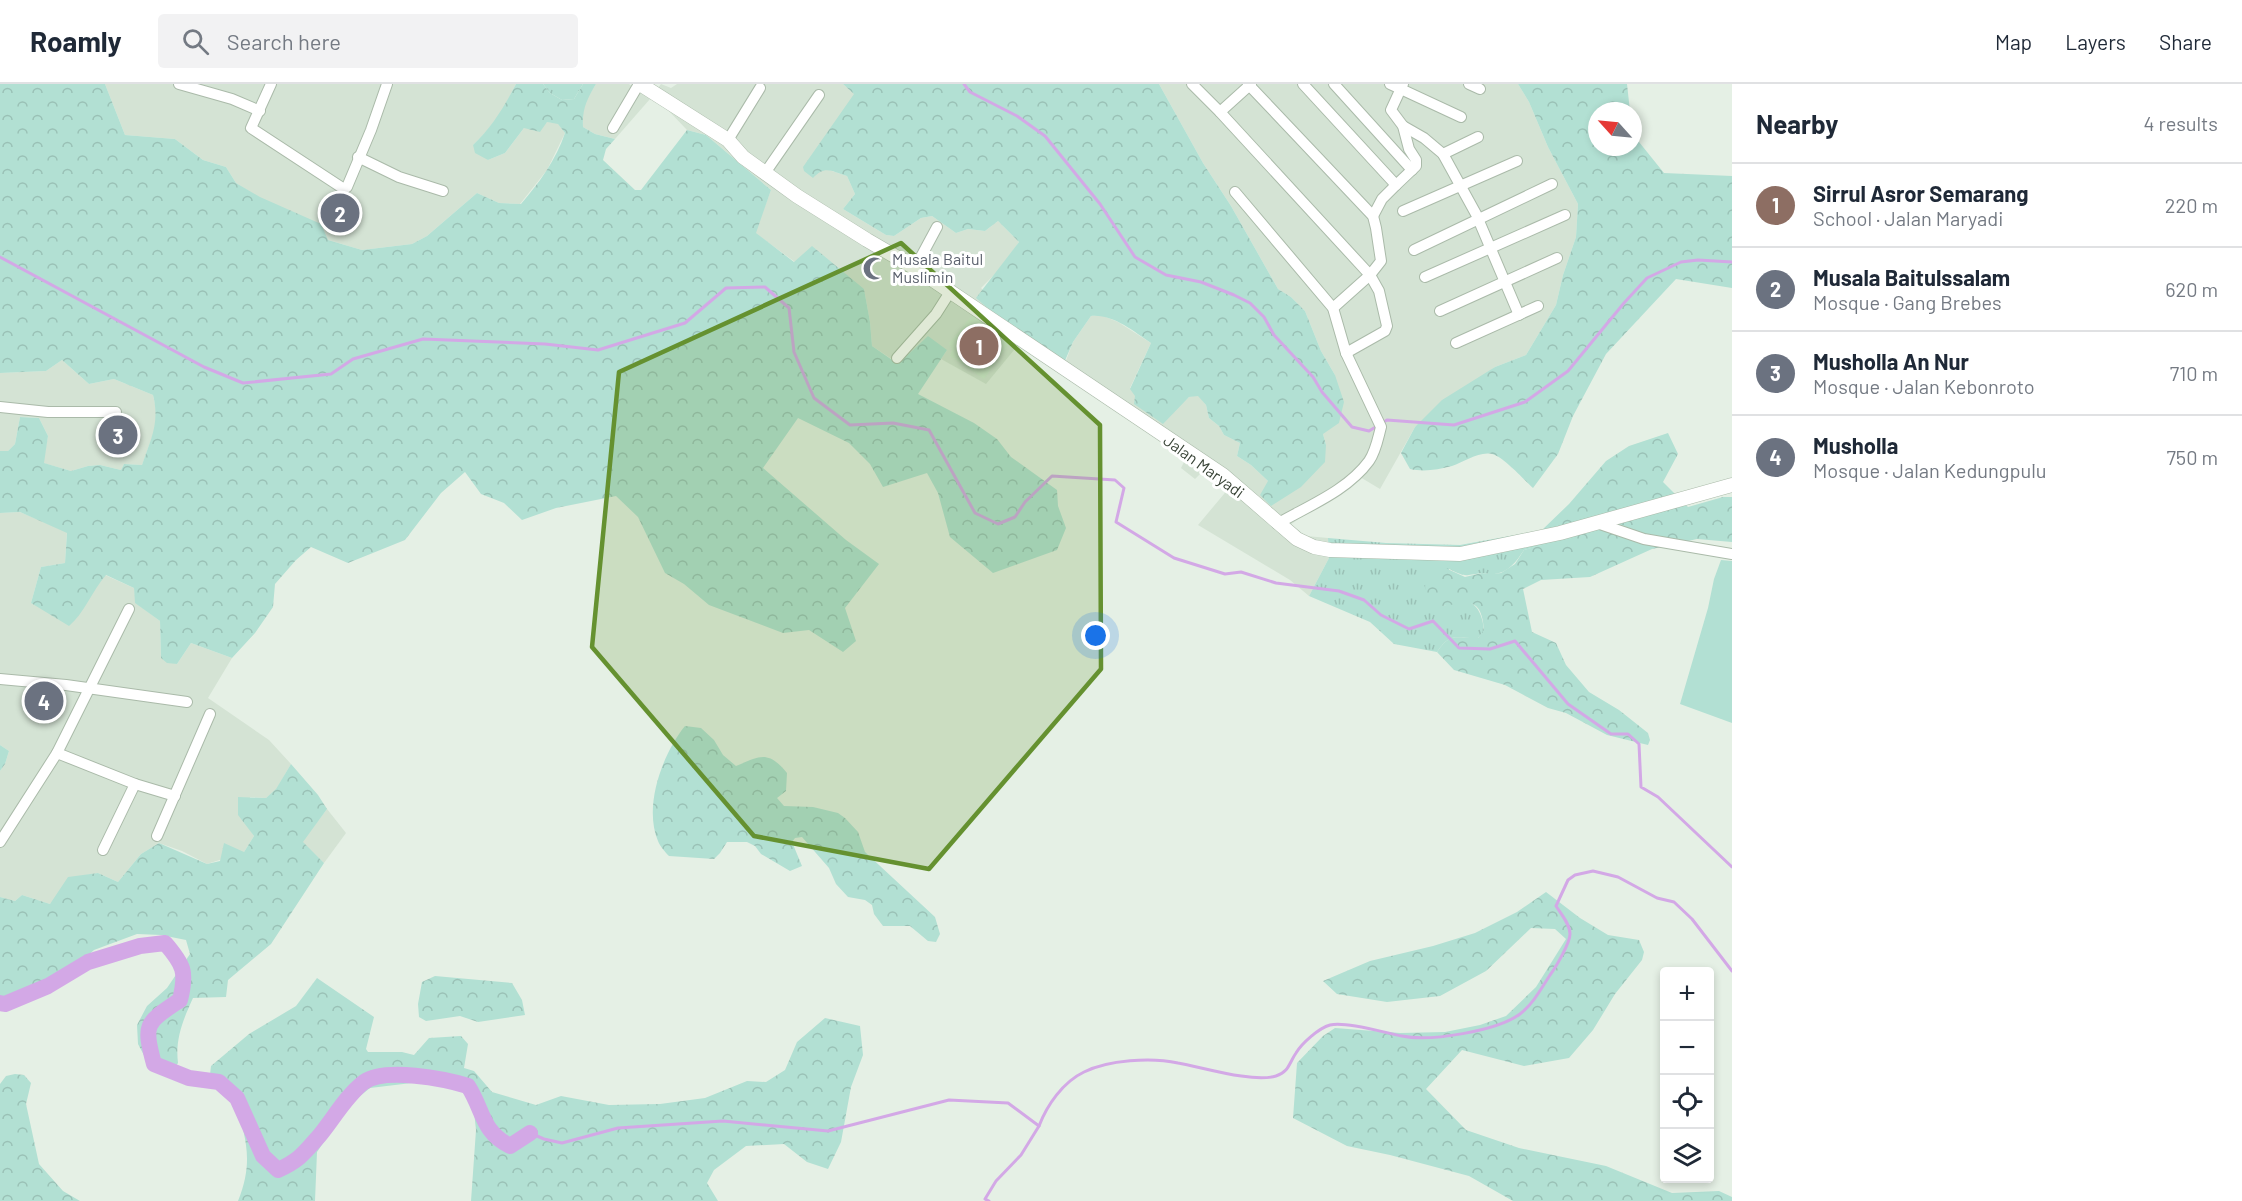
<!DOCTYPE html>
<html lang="en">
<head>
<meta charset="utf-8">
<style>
  :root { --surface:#fff; --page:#f2f2f3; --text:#1f2937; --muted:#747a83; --line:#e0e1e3; --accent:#537b32 }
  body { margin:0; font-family:Barlow,sans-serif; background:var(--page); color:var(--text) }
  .controls { position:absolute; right:18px; bottom:18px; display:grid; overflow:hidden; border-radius:6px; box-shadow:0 3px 9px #0003 }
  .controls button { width:54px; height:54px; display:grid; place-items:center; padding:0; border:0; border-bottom:2px solid var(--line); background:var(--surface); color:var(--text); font:30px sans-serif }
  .compass { position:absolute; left:1588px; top:18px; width:54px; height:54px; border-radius:50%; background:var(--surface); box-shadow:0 3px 9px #0003; rotate:297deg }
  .you { position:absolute; left:1096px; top:552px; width:21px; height:21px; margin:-15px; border:4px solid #fff; border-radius:50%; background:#1a73e8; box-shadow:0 0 0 9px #1a73e833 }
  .badge { display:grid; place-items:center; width:39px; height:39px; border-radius:50%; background:var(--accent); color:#fff; font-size:20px; font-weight:700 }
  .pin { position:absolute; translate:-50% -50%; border:3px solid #fff; box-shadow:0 2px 6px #0006 }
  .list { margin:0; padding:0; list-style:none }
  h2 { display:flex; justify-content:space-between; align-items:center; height:78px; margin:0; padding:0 24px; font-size:26px }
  h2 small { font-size:20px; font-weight:400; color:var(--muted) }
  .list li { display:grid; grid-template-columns:39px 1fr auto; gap:18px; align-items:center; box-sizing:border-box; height:84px; padding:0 24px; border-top:2px solid var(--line) }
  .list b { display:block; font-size:22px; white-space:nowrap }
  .list p { margin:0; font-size:20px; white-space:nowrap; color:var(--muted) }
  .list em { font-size:20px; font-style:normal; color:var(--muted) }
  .icon { flex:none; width:33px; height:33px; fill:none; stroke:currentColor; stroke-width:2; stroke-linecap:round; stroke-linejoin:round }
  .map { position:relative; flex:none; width:1732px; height:1117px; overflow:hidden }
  header { display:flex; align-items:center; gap:36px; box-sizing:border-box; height:84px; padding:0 30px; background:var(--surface); border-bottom:2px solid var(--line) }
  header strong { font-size:28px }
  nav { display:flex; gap:33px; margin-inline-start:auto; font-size:21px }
  .search { width:420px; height:54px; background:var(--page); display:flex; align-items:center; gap:15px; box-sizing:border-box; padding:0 21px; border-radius:6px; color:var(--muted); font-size:22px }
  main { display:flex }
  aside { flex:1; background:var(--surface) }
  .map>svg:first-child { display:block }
</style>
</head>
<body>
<header>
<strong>Roamly</strong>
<div class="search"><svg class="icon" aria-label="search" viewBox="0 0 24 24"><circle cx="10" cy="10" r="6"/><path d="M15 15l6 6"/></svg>Search here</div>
<nav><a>Map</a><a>Layers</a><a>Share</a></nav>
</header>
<main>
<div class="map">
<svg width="1732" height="1117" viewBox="0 0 1732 1117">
  <defs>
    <pattern id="grass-tufts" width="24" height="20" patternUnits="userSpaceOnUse" patternTransform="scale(1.5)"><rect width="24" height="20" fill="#b2e0d3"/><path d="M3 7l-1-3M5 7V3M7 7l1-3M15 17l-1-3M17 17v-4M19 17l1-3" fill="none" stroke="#9ac1b6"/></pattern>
    <pattern id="forest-crowns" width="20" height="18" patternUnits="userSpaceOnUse" patternTransform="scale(1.5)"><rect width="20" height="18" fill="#b2e0d3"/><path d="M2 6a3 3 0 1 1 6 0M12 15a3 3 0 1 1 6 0" fill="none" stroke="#9ac1b6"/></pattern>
  </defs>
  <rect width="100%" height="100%" fill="#e5f0e5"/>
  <g fill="#d4e3d4">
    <path d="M105,0H516L501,29L486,48L473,61L488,76L505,69L524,44H531L547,38L558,39L565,49L547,86L520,120L499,119L477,109L427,152L412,160L362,166L328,156L236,99L226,83L203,76L175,55L125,51Z"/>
    <path d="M596,0H629L650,14L661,0L671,4L677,0H843L855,10L841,31L820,87L826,85L847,92L855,110L843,125L886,151L894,152L921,134L932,132L956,149L968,145L985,147L998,137L1019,158L998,187L981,204L1065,279L1073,258L1091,232L1101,231L1118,238L1151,259L1130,304L1179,322L1189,313L1198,311L1206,321L1209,334L1219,342L1224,351L1240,359L1237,372L1251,381L1268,397L1326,361L1323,350L1335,291L1321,267L1305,227L1291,213L1278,205L1231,122L1203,79L1159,0H1518L1529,18L1548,63L1578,120L1576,153L1563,191L1556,221L1526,271L1495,283L1415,343L1380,405L1360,393L1290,441L1306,452L1328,454L1329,474L1309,512L1290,496L1198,441L1229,404L1204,386L1195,395L1181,384L1186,374L1019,260L986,300L941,275L947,266L899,280L872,262L870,238L864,205L795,178L755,149L771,106L706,51L687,46L666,24L650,15L615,55L595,50L583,43L582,28L585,18Z"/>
    <path d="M62,276L89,300L114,295L153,311L156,325V342L142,381L124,380L121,386L100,381L88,382L71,387L43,379L48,352L39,334L20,333L15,360L8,367H0V289L46,287Z"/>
    <path d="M20,428L67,448L65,479L41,483L31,519L41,523L94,506L105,491L134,504L136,519L160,537L161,574L177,580L191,559L232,574L208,614L269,656L291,680L276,706L266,714L250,713L248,743L254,752L244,768L207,780L182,767L159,759L141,770L118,798L98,789L87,791L50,820L22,811L15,817L0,813V687L5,680L9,667L0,661V429Z"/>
    <path d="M327,725L346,749L324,779L302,758Z"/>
  </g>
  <path fill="#d0e8d0" d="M975,228L1013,254L984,295L950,272L952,266L949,259Z"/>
  <g fill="url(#grass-tufts)">
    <path d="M543,0H583L574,15L562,16L550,9Z"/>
    <path d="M1542,446L1543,461L1524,466C1516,478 1507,491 1490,490C1485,490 1486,489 1481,489C1463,492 1466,493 1449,485L1443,522C1448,521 1452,519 1457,518C1477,513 1483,532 1484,547L1478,554C1457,555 1451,547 1437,568L1394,560L1370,538L1309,512L1329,474L1328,454L1386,459L1460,461Z"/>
  </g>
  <g fill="url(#forest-crowns)">
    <path d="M0,0H105L125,51L175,55L203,76L226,83L236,99L260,113L321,140L328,156L362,166L412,160L427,152L477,109L499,119L521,120C539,99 556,76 565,49L558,40L547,38L540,48L524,44L505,69L488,76L475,69L473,61C492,43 504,23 516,0H543L550,9L562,16L574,15L583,0H596C587,15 582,25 583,43L595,50L615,55L606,65L603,76L635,106H641L687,46L706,51L771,106L756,149L794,178L812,162L864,205L870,238L872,262L898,280L928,252L947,266L918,310L974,339L997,355L1011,373L1057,406L1058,422L1066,444L1057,466L993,489L950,453L938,409L927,389L883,403L870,380L849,359L798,334L763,384L846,456L879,480L845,524L856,557L843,568L809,546L783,549L709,521L684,500L665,489L638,433L616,412L556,424L522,436L504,419L481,410L465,388L441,409L405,456L348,479L311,463L296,476L275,500L273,523L255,549L232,574L191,559L177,580L167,579L161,574L160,537L135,519L134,504L106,491C92,507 85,528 69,542L31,519L41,483L65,479L67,449L20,428L0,429V367H8L15,360L20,333L39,334L48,352L44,379L71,387L88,382L100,381L121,386L124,380L142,381C151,354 160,339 153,311L114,295L89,300L62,276L46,287L0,289Z"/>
    <path d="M843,0H1159L1203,79L1231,122L1278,205L1291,213L1305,227L1321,267L1335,291L1344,318L1339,339L1323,350L1326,361L1325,378L1301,403L1271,422L1260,411L1268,397L1251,381L1237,372L1240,359L1224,351L1219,342L1209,334L1206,321L1198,312L1189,313L1163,340L1134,320L1135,312L1130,305L1151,259C1133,247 1113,230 1091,232L1073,258L1064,279L1000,235L976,214L1019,158L998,137L985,147L968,145L956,149L932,132L921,134L894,152L886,151L843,125L855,110L847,92C831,87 825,81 813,94L804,87L803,83L854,10Z"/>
    <path d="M1518,0H1627L1630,27H1597V63H1633V44L1635,53L1664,89L1732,92V204L1676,195L1606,270L1573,332L1558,370L1533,404C1523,395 1504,373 1492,370C1479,367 1464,378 1452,382C1437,386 1424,388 1410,385L1401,369L1415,343L1442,316L1495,283L1526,271L1556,221L1563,191L1576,153L1578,120L1548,63L1529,18Z"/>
    <path d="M1668,349L1678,370L1663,398L1688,423L1723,413H1732V458L1697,455L1652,465L1590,493L1541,496L1523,505L1532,548L1556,559L1566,581L1589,608L1619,626L1648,649L1650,656L1648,661L1607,651L1566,629L1548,624L1505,601L1454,586L1437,568C1451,547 1457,555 1478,554L1484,546C1481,505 1461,523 1434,522C1422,512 1423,495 1432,484L1441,482L1465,493L1482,489L1492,490L1501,489L1515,480L1524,466L1542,461V446L1569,420L1606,377L1629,362Z"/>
    <path d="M685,642L701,644L714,656L723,671L736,682C760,672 768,666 787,689L786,707L777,714L784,722L813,723L838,729L845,734L858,748L865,768L935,833L940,850L936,858L928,857L910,842H883L874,830L872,821L865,816L848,813L836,800L829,784L802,753L795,754L792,758L802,782L790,787L761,770L755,762L747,758H727L720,769L714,775L669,772C665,768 660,762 658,757C643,722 663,669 685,642Z"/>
    <path d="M0,661L9,667L5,680L0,687Z"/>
    <path d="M291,680L318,711L327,725L303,758L324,779L271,860L228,896L226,913L193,914C183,936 175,955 178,979L171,989L147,977L138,960L137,941L147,922L167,904L190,870L186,856L161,851L137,850L94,866L76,882L68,896L26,916L0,922V813L15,817L22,811L50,820L68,793L98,789L118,798L141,770L159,759L207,780L220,777L224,759L244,768L254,752L238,731V713L266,714L276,705Z"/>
    <path d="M1546,808L1580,834L1608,851L1639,856L1644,868L1642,876L1615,910L1593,946L1569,974L1524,982L1462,966L1426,1005L1466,1046L1519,1064L1606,1082L1672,1109L1719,1107L1732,1113V1117H1513L1469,1092L1390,1071L1347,1062L1293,1034L1297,979L1323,952L1335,944L1400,949L1445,948L1480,941L1506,932L1536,903L1566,855L1555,845L1531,844L1486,887L1440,912L1387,918L1337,910L1323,897L1370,877L1433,862L1475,849L1517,828Z"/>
    <path d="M435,892L512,899L522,916L525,931L478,938L460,932L426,937L419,933L418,920L422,898Z"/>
    <path d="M317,894L374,933L366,965L368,968H402L414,971L429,954L461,952L468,960L464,984L474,987L492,1008L536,1021L561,1012L609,1021L660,1020L705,1014L747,997L766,998L785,986L797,958L825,934L860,942L863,971L851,1003L841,1058L828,1085L807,1078L784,1060L746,1062L714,1086L707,1099L718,1117H471L476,1046L473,1018L461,1007L420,998L370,1004L350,1020L317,1068L315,1117H238C254,1077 246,1055 235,1016L209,999L211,982L249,950L296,922Z"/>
    <path d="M15,990L24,991L31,999L26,1020L39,1080L63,1107L80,1117H0V1000L6,992Z"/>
  </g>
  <path fill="#b2e0d3" d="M1721,476L1732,477V639L1680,620L1708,524L1714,495Z"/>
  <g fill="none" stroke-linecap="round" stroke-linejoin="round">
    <g stroke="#d3a8e6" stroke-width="3">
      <path d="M964,0L970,8L1017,32L1045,52L1100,120L1135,173L1166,191L1201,198L1234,211L1250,219L1264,233L1274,251L1313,293L1322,308L1352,343L1369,347L1387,336L1454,341L1525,318L1568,287L1624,219L1647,194L1681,178L1698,176L1732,178"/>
      <path d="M0,173L204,283L243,299L331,290L353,275L423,255L545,260L598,266L685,239L726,204L765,203L789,224L794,268L814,314L850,341L893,339L929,346L975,429L998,440L1015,433L1025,418L1052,392L1115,396L1124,404L1116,438L1174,474L1225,490L1241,488L1276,499L1339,507L1364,516L1381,531L1409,545L1433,537L1459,564L1490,565L1515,557L1568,620L1611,650H1628L1639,660L1641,703L1658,713L1732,783"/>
      <path d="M1039,1042C1047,1021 1063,998 1084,988C1108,976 1151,973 1178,979C1202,983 1252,999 1276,992C1289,988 1289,979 1296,969C1302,959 1319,944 1330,941C1345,937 1386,949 1402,952C1430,958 1497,947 1520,930C1533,920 1541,905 1550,891C1556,883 1570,859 1570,850C1570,840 1561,830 1556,822L1568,796L1575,791L1593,787L1618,793L1657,814L1674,818L1692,835L1732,887"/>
      <path d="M530,1049L544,1055L562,1059L618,1044L723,1037L828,1047L949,1016L1008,1019L1039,1042L1021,1071L996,1097L985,1115L989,1117"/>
    </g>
    <path stroke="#d3a8e6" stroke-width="16" d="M0,919L5,920L48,902L88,878L140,862L165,859C184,881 187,888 180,916C146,939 143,939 154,980L189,994L219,998L237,1014L263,1072L278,1086C300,1076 304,1069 320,1051C334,1034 346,1012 364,998C385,983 445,995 468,1002C484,1027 481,1047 510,1062L530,1049"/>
    <defs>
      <g id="minor">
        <path d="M179,0L232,15L260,27"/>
        <path d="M271,0L251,44L344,105L347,103L371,46L387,0"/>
        <path d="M1192,0L1220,28"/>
        <path d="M1248,0L1373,132L1376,144L1381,177L1370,191L1333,224"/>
        <path d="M1251,0L1220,28L1370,191L1379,207L1387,242L1385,247L1346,269"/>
        <path d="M1303,0L1396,101L1382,115L1373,132"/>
        <path d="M1334,0L1412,86"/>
        <path d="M1390,0L1461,33"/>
        <path d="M1469,0L1480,5"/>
        <path d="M1403,42L1424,54L1443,70L1476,130L1519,231"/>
        <path d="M613,44L639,0"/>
        <path d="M728,56L760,4"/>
        <path d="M1443,70L1478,53"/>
        <path d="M358,73L399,93L443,107"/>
        <path d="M765,89L819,11"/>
        <path d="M1396,101L1416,82V76L1409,65L1403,42L1391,26L1403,0"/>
        <path d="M1235,108L1333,224L1346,269L1381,343C1378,354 1376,367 1369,377C1347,407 1308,422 1277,440"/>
        <path d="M1403,127L1517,77"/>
        <path d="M1414,166L1552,100"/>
        <path d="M915,184L937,143"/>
        <path d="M1425,193L1565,131"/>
        <path d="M1440,227L1557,174"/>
        <path d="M1456,259L1538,222"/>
        <path d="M897,274L936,230L950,208"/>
        <path d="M0,323L48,328H116"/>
        <path d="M1597,439L1644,455L1732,470"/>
        <path d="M0,595L66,601L187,618"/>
        <path d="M57,669L135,700L175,712"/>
        <path d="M157,752L210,630"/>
        <path d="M0,758L57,669L129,525"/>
        <path d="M103,766L135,700"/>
      </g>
      <path id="tertiary" d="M640,0L728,56L743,73L797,112L867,156L915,184L1223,391L1297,455L1314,463L1330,466L1460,470L1560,449L1732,401"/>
    </defs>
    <use href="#minor" stroke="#aabaa9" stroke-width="12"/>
    <use href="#tertiary" stroke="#aabaa9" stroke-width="15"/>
    <use href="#minor" stroke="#fff" stroke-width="10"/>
    <use href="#tertiary" stroke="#fff" stroke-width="14"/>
  </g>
  <path fill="#659130" fill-opacity="0.2" stroke="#659130" stroke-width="4.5" stroke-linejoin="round" d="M901,159L1100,341L1101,585L929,785L754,752L592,563L619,288Z"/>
  <defs>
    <symbol id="mosque-bare" viewBox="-9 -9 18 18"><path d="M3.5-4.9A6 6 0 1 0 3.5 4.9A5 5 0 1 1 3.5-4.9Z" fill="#6b7280" stroke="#fff" stroke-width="2.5" paint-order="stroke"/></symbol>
  </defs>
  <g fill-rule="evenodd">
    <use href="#mosque-bare" x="858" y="168" width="33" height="33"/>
  </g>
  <g text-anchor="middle" stroke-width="6" stroke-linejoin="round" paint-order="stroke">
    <g font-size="16" fill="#5b616d" stroke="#fff" text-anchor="start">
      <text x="892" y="181">Musala Baitul<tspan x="892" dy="18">Muslimin</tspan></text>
    </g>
    <g font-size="16" fill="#374235" stroke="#fff">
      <text transform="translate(1204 382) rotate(36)" y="6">Jalan Maryadi</text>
    </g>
  </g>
</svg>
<div class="controls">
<button>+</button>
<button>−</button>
<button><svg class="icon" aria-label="locate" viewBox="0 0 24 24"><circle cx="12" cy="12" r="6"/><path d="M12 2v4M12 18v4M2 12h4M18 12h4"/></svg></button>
<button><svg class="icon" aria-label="layers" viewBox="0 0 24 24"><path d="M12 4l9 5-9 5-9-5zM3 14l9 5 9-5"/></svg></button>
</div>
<svg class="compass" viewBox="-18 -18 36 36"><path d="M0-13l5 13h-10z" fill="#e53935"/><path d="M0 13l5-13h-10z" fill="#747a83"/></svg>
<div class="you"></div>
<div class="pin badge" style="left:979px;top:262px;background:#8d6e63">1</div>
<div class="pin badge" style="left:340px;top:129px;background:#6b7280">2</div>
<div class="pin badge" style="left:118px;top:351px;background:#6b7280">3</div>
<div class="pin badge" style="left:44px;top:617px;background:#6b7280">4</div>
</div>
<aside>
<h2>Nearby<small>4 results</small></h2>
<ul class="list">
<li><span class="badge" style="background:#8d6e63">1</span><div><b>Sirrul Asror Semarang</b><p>School · Jalan Maryadi</p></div><em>220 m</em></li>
<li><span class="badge" style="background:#6b7280">2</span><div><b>Musala Baitulssalam</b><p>Mosque · Gang Brebes</p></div><em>620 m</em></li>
<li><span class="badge" style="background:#6b7280">3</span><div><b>Musholla An Nur</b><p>Mosque · Jalan Kebonroto</p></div><em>710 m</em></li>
<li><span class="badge" style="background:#6b7280">4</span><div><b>Musholla</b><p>Mosque · Jalan Kedungpulu</p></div><em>750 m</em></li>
</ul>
</aside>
</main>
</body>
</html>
